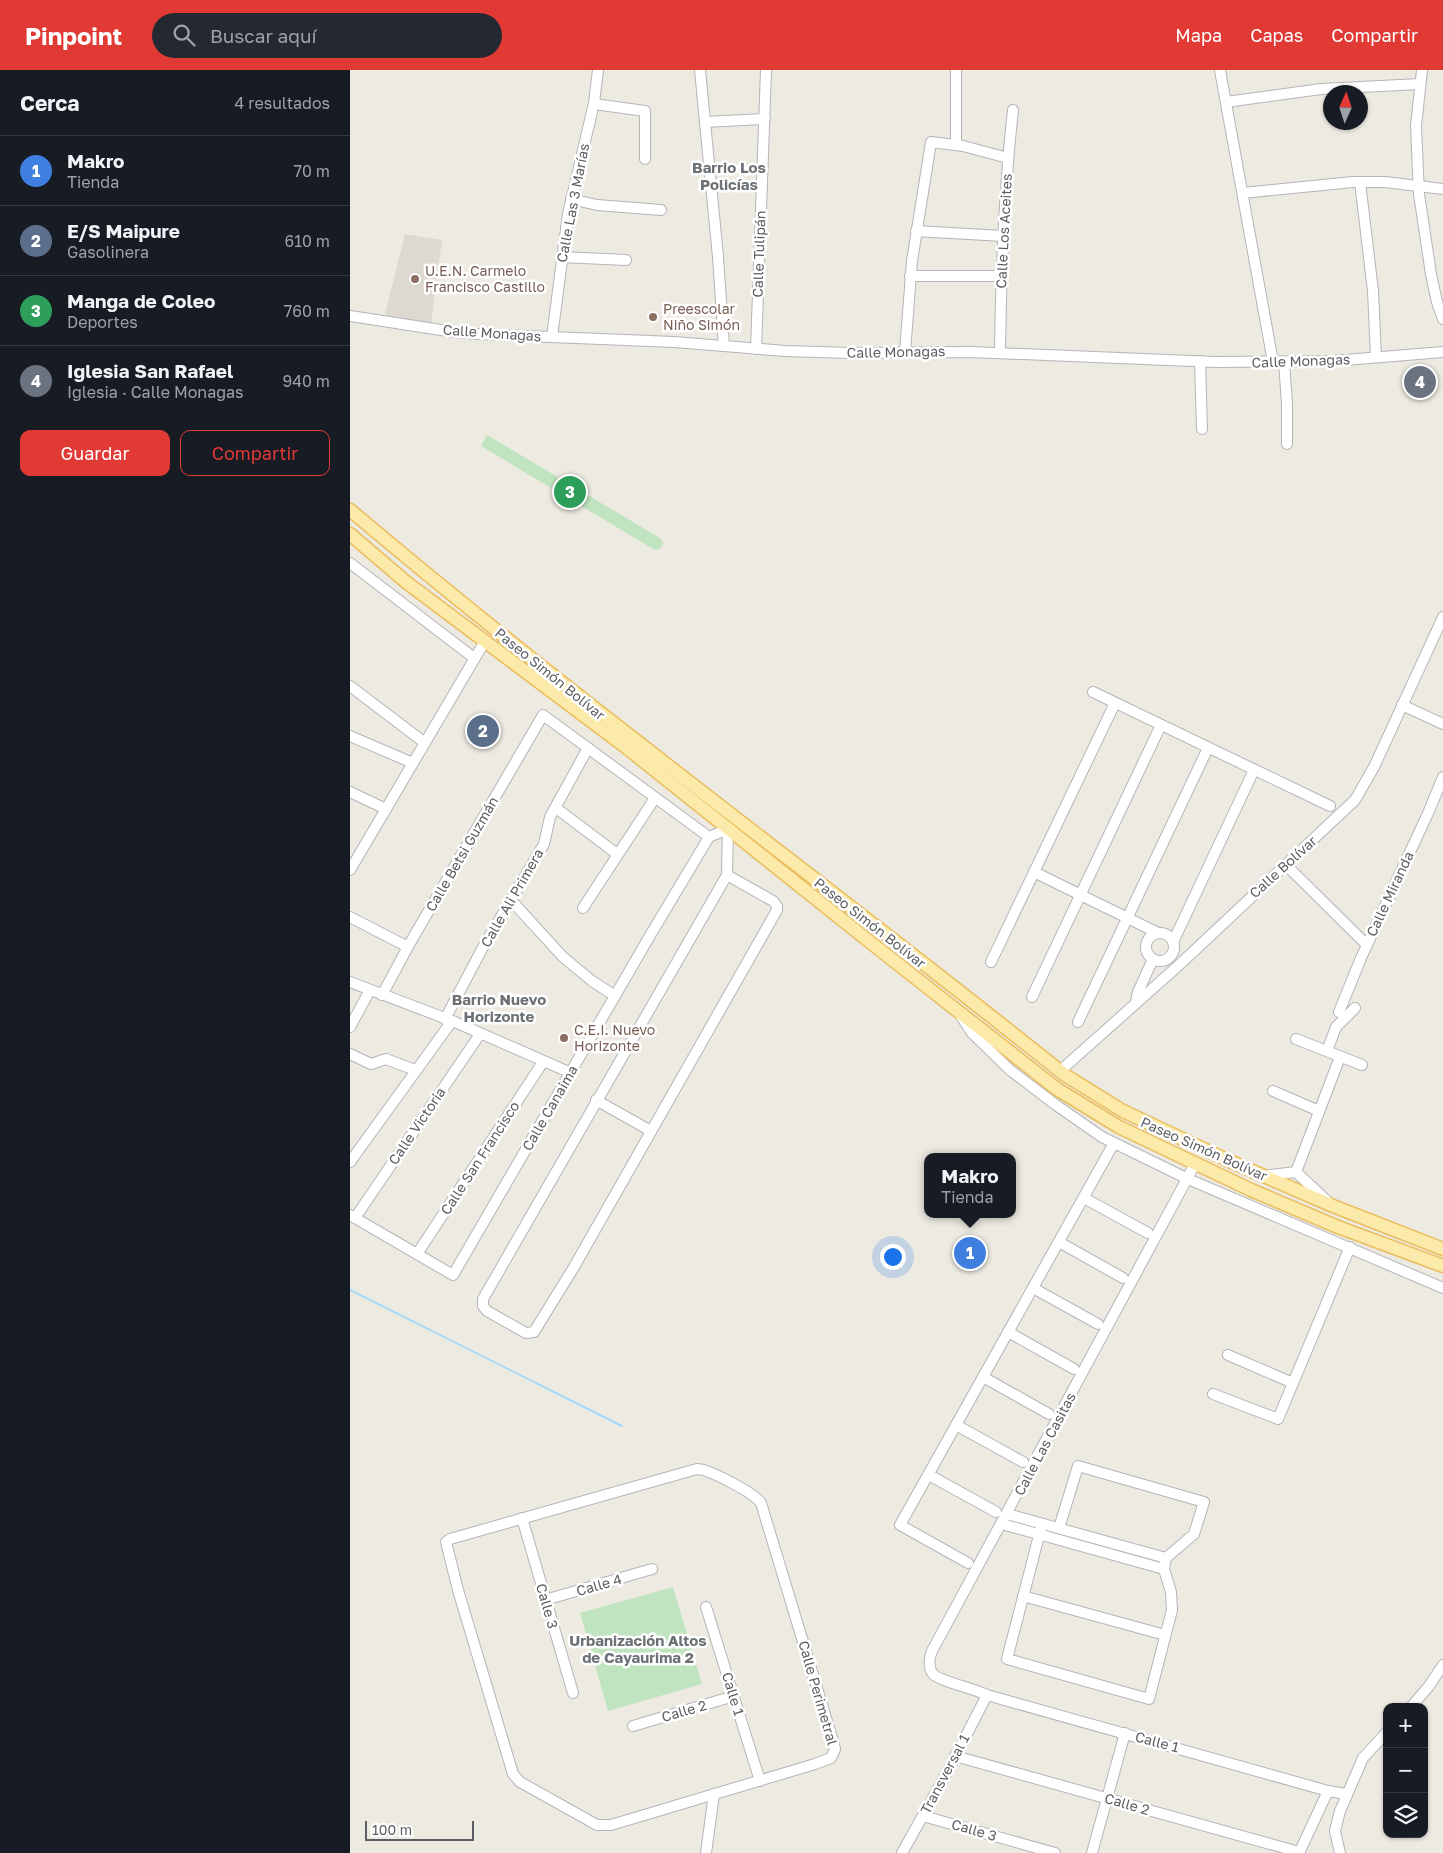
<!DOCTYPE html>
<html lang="es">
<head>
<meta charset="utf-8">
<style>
  :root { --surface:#171b24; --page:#242831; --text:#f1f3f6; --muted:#9ea1a6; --line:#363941; --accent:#e13a35 }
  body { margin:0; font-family:"Golos Text",sans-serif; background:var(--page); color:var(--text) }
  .controls { position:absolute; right:15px; bottom:15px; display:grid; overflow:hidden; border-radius:10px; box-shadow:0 1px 4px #0004 }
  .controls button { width:45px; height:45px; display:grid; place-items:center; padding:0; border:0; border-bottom:1px solid var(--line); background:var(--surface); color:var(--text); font:25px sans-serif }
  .compass { position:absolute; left:973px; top:15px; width:45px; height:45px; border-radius:50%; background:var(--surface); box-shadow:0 1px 4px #0004; rotate:3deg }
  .scale { position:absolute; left:15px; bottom:12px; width:109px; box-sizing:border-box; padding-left:5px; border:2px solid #5b5f63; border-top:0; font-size:14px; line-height:18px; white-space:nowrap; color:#5b5f63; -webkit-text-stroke:4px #fff; paint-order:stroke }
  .you { position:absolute; left:542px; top:1186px; width:18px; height:18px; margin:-12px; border:4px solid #fff; border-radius:50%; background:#1a73e8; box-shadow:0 0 0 8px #1a73e833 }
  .badge { display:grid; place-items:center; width:32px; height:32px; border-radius:50%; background:var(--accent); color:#fff; font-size:16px; font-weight:700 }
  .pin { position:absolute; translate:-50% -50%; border:2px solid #fff; box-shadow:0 1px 5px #0006 }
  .popup { position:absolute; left:574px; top:1083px; width:92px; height:65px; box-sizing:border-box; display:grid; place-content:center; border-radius:10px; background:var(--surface); filter:drop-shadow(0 1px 4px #0005); font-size:16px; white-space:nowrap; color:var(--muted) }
  .popup b { font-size:19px; color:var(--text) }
  .popup::after { content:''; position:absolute; left:50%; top:100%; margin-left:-10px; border:10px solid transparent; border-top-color:var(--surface) }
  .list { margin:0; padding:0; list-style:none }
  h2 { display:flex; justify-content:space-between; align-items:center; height:65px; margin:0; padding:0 20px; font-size:21px }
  h2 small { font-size:16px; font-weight:400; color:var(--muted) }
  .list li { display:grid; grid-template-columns:32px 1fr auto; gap:15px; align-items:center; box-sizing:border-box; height:70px; padding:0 20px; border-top:1px solid var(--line) }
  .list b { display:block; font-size:19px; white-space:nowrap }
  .list p { margin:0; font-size:16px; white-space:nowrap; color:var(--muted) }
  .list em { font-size:16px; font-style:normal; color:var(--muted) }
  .actions { display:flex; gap:10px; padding:15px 20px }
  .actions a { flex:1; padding:11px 0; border:1px solid var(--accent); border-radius:10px; text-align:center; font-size:18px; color:var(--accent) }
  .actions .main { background:var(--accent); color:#fff }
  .icon { flex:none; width:28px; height:28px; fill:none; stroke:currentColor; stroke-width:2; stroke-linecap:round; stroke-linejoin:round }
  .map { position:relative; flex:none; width:1093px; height:1783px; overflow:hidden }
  header { display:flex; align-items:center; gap:30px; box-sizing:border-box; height:70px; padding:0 25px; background:var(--accent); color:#fff }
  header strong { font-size:24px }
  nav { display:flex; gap:28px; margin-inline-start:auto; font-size:18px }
  .search { width:350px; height:45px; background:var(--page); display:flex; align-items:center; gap:12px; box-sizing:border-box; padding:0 18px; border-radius:28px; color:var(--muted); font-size:19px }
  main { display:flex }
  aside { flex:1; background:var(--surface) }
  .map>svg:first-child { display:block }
</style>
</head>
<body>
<header>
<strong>Pinpoint</strong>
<div class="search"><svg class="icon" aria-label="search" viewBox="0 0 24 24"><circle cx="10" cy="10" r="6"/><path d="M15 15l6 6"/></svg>Buscar aquí</div>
<nav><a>Mapa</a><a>Capas</a><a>Compartir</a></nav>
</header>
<main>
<aside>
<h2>Cerca<small>4 resultados</small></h2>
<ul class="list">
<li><span class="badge" style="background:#3f7fe0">1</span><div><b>Makro</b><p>Tienda</p></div><em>70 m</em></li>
<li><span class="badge" style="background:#5c6f8a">2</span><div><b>E/S Maipure</b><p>Gasolinera</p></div><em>610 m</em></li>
<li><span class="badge" style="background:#2e9e5b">3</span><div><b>Manga de Coleo</b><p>Deportes</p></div><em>760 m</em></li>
<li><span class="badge" style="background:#6b7280">4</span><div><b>Iglesia San Rafael</b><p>Iglesia · Calle Monagas</p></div><em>940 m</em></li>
</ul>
<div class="actions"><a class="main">Guardar</a><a>Compartir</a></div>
</aside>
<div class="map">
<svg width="1093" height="1783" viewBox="0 0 1093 1783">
  <rect width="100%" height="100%" fill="#edeae2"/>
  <path fill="#ddd9d1" d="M55,164L92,170L81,254L34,248Z"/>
  <g fill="#c1e4c0">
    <path d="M137,365L310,468L313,472L312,477L308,480L303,479L131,376Z"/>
    <path d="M323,1517L352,1614L258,1641L230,1543Z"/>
  </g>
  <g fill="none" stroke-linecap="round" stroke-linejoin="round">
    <path stroke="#a4d9fb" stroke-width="2" d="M0,1220L272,1356"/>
    <defs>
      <g id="minor">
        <path d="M350,0L368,187L374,276"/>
        <path d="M870,0L923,292"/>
        <path d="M1072,0L1066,56L1069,124L1081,204L1087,232L1093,249"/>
        <path d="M876,32L971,19L1070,14"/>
        <path d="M244,34L295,41V89"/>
        <path d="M355,52L415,49"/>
        <path d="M606,75V0"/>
        <path d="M1010,112L1023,221L1026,287"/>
        <path d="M893,123L1003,112H1035L1093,119"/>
        <path d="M221,129L247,135L311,140"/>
        <path d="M566,161L653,166"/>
        <path d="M211,187L276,190"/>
        <path d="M560,206H651"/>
        <path d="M0,246L104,262L128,264L324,272L435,281L501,283L620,282L866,292L983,291L1093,282"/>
        <path d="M202,267L218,144L244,33L248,0"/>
        <path d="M406,279L416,0"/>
        <path d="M555,282L562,191L581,72L613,76L658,88"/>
        <path d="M650,283C651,202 654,121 663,40"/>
        <path d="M850,291L852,359"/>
        <path d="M934,292L937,334V374"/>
        <path d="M0,493L124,588"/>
        <path d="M0,616L75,673"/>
        <path d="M743,622L980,736"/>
        <path d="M1052,635L1093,654"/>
        <path d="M0,666L63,693"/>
        <path d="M0,722L36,739"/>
        <path d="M206,738L267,784"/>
        <path d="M936,795L1017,875"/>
        <path d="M0,800L135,571"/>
        <path d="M684,802L808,863"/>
        <path d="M161,830L213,887L242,911L265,926"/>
        <path d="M233,838L305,728"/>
        <path d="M0,847L58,877"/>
        <circle cx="810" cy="877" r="14"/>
        <path d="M823,872L904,700"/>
        <path d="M641,892L765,633"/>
        <path d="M0,912L105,952L221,1003"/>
        <path d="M32,925L60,873L193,645L359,767"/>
        <path d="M682,927L811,655"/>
        <path d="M786,932L788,922L803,889"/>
        <path d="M989,942L1011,888L1079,741L1093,707"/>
        <path d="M611,946L622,963L660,1000L706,1035L752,1067L838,1109L1093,1218"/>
        <path d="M95,949L132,879L194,774L200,747L238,678"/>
        <path d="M728,952L858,678"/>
        <path d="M0,957L20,920"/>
        <path d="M946,969L1012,995"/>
        <path d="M977,981L986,957L1005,938"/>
        <path d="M0,984L21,994L36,989L65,1000"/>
        <path d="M710,1001L829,895L1005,730L1024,697L1093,547"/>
        <path d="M923,1021L969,1041"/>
        <path d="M246,1030L301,1061"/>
        <path d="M0,1092L102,951"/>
        <path d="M845,1094L582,1581C579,1588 578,1598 583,1604C589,1611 626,1619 637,1625L978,1721L996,1724"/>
        <path d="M946,1102L990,987"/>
        <path d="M946,1102L978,1132"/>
        <path d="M913,1106L946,1102"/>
        <path d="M734,1128L798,1163"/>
        <path d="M0,1145L103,1205L298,869L359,767L378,759L377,805L133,1229V1236L137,1241L176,1263L184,1262L224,1197L427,840V836L423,831L377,805"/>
        <path d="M5,1148L130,964"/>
        <path d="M709,1172L773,1208"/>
        <path d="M67,1184L193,992"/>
        <path d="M683,1218L748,1254"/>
        <path d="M658,1262L724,1299"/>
        <path d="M878,1285L943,1313"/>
        <path d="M633,1307L699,1344"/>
        <path d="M863,1324L928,1349L1000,1177"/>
        <path d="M606,1355L673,1392"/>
        <path d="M347,1399C359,1399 404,1423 411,1433L483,1671L485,1679L481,1688L465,1694L261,1755H247L170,1712L163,1704L108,1520L96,1472L100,1469Z"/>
        <path d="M579,1405L646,1442"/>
        <path d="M657,1444L816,1488"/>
        <path d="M172,1448L223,1623"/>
        <path d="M652,1454L814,1499"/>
        <path d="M692,1454L657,1589L799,1629L822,1540L821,1522L814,1499L816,1488L844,1464L854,1432L728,1396L709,1458"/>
        <path d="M618,1493L550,1455L764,1073"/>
        <path d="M673,1526L815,1565"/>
        <path d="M195,1530L302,1499"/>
        <path d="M356,1537L410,1711"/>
        <path d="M1061,1637L1079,1616L1093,1595"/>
        <path d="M283,1656L384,1626"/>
        <path d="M605,1686L949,1782"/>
        <path d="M573,1746L705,1783"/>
        <path d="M356,1783L364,1724"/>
        <path d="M552,1783L600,1697L637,1625"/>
        <path d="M742,1783L775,1663"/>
        <path d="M949,1783L978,1721"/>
        <path d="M990,1783L985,1761L990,1741L1013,1688L1037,1662"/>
      </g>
      <g id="major">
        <path d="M0,440C232,636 478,815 715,1005L773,1041L877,1090L983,1136L1093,1179"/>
        <path d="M0,464L56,512L277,678L525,876L707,1019L769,1057L901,1120L988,1157L1093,1196"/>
      </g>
    </defs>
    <use href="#minor" stroke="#b3b5b9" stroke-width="12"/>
    <use href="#major" stroke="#ebbd5e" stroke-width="15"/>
    <use href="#minor" stroke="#fff" stroke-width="10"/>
    <use href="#major" stroke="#fbeaa9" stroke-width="12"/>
  </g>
  <g fill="#8d6e63" stroke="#fff" stroke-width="2">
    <circle cx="65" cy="209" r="5"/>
    <circle cx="303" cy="247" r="5"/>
    <circle cx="214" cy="968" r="5"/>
  </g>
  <g text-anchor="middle" stroke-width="5" stroke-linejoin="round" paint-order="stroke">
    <g font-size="14" fill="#5b5f63" stroke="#fff">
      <text transform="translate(223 133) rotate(-79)" y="5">Calle Las 3 Marías</text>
      <text transform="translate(654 161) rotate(-87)" y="5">Calle Los Aceites</text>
      <text transform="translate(409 184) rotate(-88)" y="5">Calle Tulipán</text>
      <text transform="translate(142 263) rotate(4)" y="5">Calle Monagas</text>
      <text transform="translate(546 282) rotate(-1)" y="5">Calle Monagas</text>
      <text transform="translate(951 291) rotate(-2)" y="5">Calle Monagas</text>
      <text transform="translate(200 604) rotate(39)" y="5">Paseo Simón Bolívar</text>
      <text transform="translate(112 784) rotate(-60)" y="5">Calle Betsi Guzmán</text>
      <text transform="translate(933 797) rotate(-42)" y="5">Calle Bolívar</text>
      <text transform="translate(1040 824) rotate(-65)" y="5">Calle Miranda</text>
      <text transform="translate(162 828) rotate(-60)" y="5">Calle Ali Primera</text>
      <text transform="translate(520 853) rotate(38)" y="5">Paseo Simón Bolívar</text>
      <text transform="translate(200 1038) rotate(-60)" y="5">Calle Canaima</text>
      <text transform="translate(67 1056) rotate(-56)" y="5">Calle Victoria</text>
      <text transform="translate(854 1079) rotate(24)" y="5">Paseo Simón Bolívar</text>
      <text transform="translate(130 1088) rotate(-57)" y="5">Calle San Francisco</text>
      <text transform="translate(695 1374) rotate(-62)" y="5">Calle Las Casitas</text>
      <text transform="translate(249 1515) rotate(-16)" y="5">Calle 4</text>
      <text transform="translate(197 1536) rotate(74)" y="5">Calle 3</text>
      <text transform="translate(468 1623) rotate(74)" y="5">Calle Perimetral</text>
      <text transform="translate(383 1624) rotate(73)" y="5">Calle 1</text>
      <text transform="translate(334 1641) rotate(-16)" y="5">Calle 2</text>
      <text transform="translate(807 1672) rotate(15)" y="5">Calle 1</text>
      <text transform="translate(595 1704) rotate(-62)" y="5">Transversal 1</text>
      <text transform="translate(777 1734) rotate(16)" y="5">Calle 2</text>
      <text transform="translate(624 1760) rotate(16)" y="5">Calle 3</text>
    </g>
    <g font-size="14" fill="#785e54" stroke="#fff" text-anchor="start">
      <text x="75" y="206">U.E.N. Carmelo<tspan x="75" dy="16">Francisco Castillo</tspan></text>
      <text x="313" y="244">Preescolar<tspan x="313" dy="16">Niño Simón</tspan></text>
      <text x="224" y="965">C.E.I. Nuevo<tspan x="224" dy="16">Horizonte</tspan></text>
    </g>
    <g font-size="15" font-weight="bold" fill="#6c7175" stroke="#fff">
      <text x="379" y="103">Barrio Los<tspan x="379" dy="17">Policías</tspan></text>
      <text x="149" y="935">Barrio Nuevo<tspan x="149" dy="17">Horizonte</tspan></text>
      <text x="288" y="1576">Urbanización Altos<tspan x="288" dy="17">de Cayaurima 2</tspan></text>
    </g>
  </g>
</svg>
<div class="controls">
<button>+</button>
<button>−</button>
<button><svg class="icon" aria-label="layers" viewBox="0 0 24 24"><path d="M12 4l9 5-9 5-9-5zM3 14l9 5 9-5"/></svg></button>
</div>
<svg class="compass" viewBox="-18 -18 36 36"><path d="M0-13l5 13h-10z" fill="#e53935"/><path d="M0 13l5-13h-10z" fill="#9ea1a6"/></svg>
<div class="scale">100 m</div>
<div class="you"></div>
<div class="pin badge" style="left:620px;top:1183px;background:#3f7fe0">1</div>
<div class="popup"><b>Makro</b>Tienda</div>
<div class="pin badge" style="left:133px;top:661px;background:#5c6f8a">2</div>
<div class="pin badge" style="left:220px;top:422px;background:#2e9e5b">3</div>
<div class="pin badge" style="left:1070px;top:312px;background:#6b7280">4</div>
</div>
</main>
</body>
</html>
